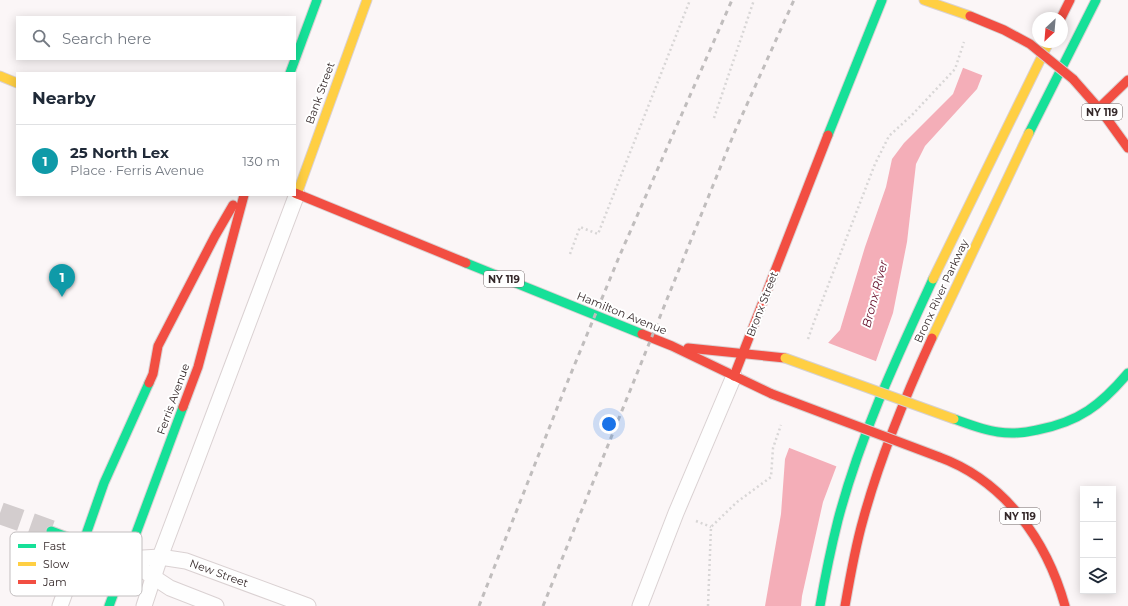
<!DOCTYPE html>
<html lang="en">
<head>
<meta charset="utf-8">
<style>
  :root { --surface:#fff; --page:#f6f6f7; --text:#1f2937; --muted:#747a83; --line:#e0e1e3; --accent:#7a7071 }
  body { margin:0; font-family:Montserrat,sans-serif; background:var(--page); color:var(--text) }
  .controls { position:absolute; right:12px; bottom:12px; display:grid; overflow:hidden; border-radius:0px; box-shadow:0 2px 10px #0003 }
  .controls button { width:36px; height:36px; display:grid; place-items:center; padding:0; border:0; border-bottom:1px solid var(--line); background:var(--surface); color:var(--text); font:20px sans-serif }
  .compass { position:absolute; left:1032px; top:12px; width:36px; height:36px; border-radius:50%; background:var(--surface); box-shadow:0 2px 10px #0003; rotate:206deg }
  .you { position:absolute; left:609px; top:424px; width:14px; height:14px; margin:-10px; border:3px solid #fff; border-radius:50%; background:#1a73e8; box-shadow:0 0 0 6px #1a73e833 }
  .badge { display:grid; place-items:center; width:26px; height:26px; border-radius:50%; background:var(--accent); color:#fff; font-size:13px; font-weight:700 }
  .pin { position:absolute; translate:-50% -33px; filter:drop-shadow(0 1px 2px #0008) }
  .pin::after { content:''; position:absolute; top:21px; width:14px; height:12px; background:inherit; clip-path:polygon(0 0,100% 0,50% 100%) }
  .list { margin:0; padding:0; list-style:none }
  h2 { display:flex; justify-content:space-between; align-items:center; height:52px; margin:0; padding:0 16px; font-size:17px }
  h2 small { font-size:13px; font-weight:400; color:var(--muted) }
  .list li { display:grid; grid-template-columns:26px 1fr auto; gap:12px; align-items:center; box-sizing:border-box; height:72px; padding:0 16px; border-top:1px solid var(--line) }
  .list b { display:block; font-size:15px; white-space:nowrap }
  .list p { margin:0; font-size:13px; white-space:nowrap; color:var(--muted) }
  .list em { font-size:13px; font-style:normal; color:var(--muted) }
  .icon { flex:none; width:22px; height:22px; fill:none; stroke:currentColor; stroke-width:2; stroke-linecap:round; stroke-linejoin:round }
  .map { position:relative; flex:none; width:1128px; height:606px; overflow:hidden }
  .search { position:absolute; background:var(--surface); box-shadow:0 2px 10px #0003; left:16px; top:16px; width:280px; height:44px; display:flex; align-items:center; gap:10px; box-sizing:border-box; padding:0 14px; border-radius:0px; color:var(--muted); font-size:15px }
  .panel { position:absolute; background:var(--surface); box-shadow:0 2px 10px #0003; left:16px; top:72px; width:280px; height:124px; border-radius:0px }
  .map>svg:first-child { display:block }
</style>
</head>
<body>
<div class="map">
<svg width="1128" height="606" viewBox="0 0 1128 606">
  <rect width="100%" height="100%" fill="#fbf6f7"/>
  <path fill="#f4aeb8" d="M989,0H1012L977,89L925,146L916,164L907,242L893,313L876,361L823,502L802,596L801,606H765L781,514L785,459L828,343L840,330L865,247L886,187L892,159L904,143L953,94Z"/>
  <g fill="#fbf6f7">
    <path d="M986,0H1014L984,76L961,67Z"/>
    <path d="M826,342L878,362L838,467L787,447Z"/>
  </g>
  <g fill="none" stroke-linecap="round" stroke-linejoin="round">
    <path stroke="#d3cdce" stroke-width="22" stroke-dasharray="22 11" stroke-linecap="butt" d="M0,513L51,531"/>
    <defs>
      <g id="lane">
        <path d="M126,559L160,557L186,561L308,606"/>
        <path d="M126,559L170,588L216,606"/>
        <path d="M60,606L83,543"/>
        <path d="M144,606L160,557L297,194"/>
        <path d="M640,606L676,513L734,376"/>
      </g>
      <g id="fast">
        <path d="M290,73L317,0"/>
        <path d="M1029,133L1096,0"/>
        <path d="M828,135L882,0"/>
        <path d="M466,263L642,334"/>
        <path d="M954,419C968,424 983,430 998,432C1011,434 1024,433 1037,430C1079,422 1101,405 1128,373"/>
        <path d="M51,531L126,559"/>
        <path d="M83,543L104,483L149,383"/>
        <path d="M109,606L183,407"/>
        <path d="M820,606C825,577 831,548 838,520C860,436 897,357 933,279"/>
      </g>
      <g id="slow">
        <path d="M924,0L970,16"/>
        <path d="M0,76L17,83"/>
        <path d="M297,194L367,0"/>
        <path d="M933,279L1049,42"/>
        <path d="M932,338L1029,133"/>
      </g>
      <g id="jam">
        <path d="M1061,18L1070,0"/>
        <path d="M1073,79L1102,112L1128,148"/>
        <path d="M1099,108L1128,80"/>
        <path d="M295,193L466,263"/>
        <path d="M642,334L672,346L772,394"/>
        <path d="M688,348L785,358"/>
        <path d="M734,376L828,135"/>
        <path d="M149,383L153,374L158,346L215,236L233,205"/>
        <path d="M183,407L198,367L244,195"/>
        <path d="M939,457C1005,481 1047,541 1065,606"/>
        <path d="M845,606C850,577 855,548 863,520C880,457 905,397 932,338"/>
      </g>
    </defs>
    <use href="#lane" stroke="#dad1d2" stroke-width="17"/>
    <use href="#fast" stroke="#dad1d2" stroke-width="11"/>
    <use href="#slow" stroke="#dad1d2" stroke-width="11"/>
    <use href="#jam" stroke="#dad1d2" stroke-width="11"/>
    <g stroke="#d8d6d6" stroke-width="2.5" stroke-dasharray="2 3" stroke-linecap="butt">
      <path d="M714,118L754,0"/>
      <path d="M570,254L580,227L598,234L690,0"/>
      <path d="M808,339L814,322L875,164L889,136L912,115L955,69L964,42"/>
      <path d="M696,521L711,527"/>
      <path d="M708,606L711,527L737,502L771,477L773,448L781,425"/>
    </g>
    <use href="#lane" stroke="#fefefe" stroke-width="15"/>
    <use href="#fast" stroke="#16e098" stroke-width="9"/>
    <use href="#slow" stroke="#ffcf43" stroke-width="9"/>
    <use href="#jam" stroke="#f24e42" stroke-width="9"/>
    <g stroke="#c0bdbd" stroke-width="3" stroke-dasharray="5 5" stroke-linecap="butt">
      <path d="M479,606L565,388L619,257L732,0"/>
      <path d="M543,606L735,131L794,0"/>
    </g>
    <defs>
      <path id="slow-bridge" d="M785,358L954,419"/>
      <g id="jam-bridge">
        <path d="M970,16L1004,30L1030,44L1073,79"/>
        <path d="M772,394L939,457"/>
      </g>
    </defs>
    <use href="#slow-bridge" stroke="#d5d1d1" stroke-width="11" stroke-linecap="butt"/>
    <use href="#jam-bridge" stroke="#d5d1d1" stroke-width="11" stroke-linecap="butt"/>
    <use href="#slow-bridge" stroke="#ffcf43" stroke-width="9"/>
    <use href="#jam-bridge" stroke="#f24e42" stroke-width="9"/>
  </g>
  <g text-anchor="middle" stroke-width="4" stroke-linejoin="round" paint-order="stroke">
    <g fill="#fff" stroke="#716869" stroke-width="1">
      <rect x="1082" y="104" width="40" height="16" rx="3"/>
      <rect x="484" y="271" width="40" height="16" rx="3"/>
      <rect x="1000" y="508" width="40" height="16" rx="3"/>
    </g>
    <g font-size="10" font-weight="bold" fill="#342829">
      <text x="1102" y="116">NY 119</text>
      <text x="504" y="283">NY 119</text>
      <text x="1020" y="520">NY 119</text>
    </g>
    <g font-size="11" fill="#342829" stroke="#fff">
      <text transform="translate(320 93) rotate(-70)" y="4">Bank Street</text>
      <text transform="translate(941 291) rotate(-65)" y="4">Bronx River Parkway</text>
      <text transform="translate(762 304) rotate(-69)" y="4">Bronx Street</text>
      <text transform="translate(622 313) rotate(22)" y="4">Hamilton Avenue</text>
      <text transform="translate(173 399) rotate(-70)" y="4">Ferris Avenue</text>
      <text transform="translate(219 573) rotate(20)" y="4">New Street</text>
    </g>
    <g font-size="12" font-style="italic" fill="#600622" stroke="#fff">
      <text transform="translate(875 294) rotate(-75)" y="4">Bronx River</text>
    </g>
  </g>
  <rect x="10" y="532" width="132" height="64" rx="6" fill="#fff" stroke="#c2bebf" stroke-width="1"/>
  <rect x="18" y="544" width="18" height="4" fill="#16e098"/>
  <rect x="18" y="562" width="18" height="4" fill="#ffcf43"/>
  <rect x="18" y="580" width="18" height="4" fill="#f24e42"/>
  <g font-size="11" fill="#342829">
    <text x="43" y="550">Fast</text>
    <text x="43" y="568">Slow</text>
    <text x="43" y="586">Jam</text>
  </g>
</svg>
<div class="controls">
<button>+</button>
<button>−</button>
<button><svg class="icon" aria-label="layers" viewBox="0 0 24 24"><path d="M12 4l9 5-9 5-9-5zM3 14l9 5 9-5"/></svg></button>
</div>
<svg class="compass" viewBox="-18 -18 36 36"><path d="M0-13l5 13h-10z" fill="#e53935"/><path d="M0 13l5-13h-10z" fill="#747a83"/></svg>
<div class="you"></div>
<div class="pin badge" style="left:62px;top:297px;background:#0f9aa8">1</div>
<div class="search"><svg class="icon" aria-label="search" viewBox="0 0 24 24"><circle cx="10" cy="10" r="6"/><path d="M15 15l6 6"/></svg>Search here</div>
<section class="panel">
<h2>Nearby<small></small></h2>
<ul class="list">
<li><span class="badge" style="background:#0f9aa8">1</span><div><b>25 North Lex</b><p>Place · Ferris Avenue</p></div><em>130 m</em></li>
</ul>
</section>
</div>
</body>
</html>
